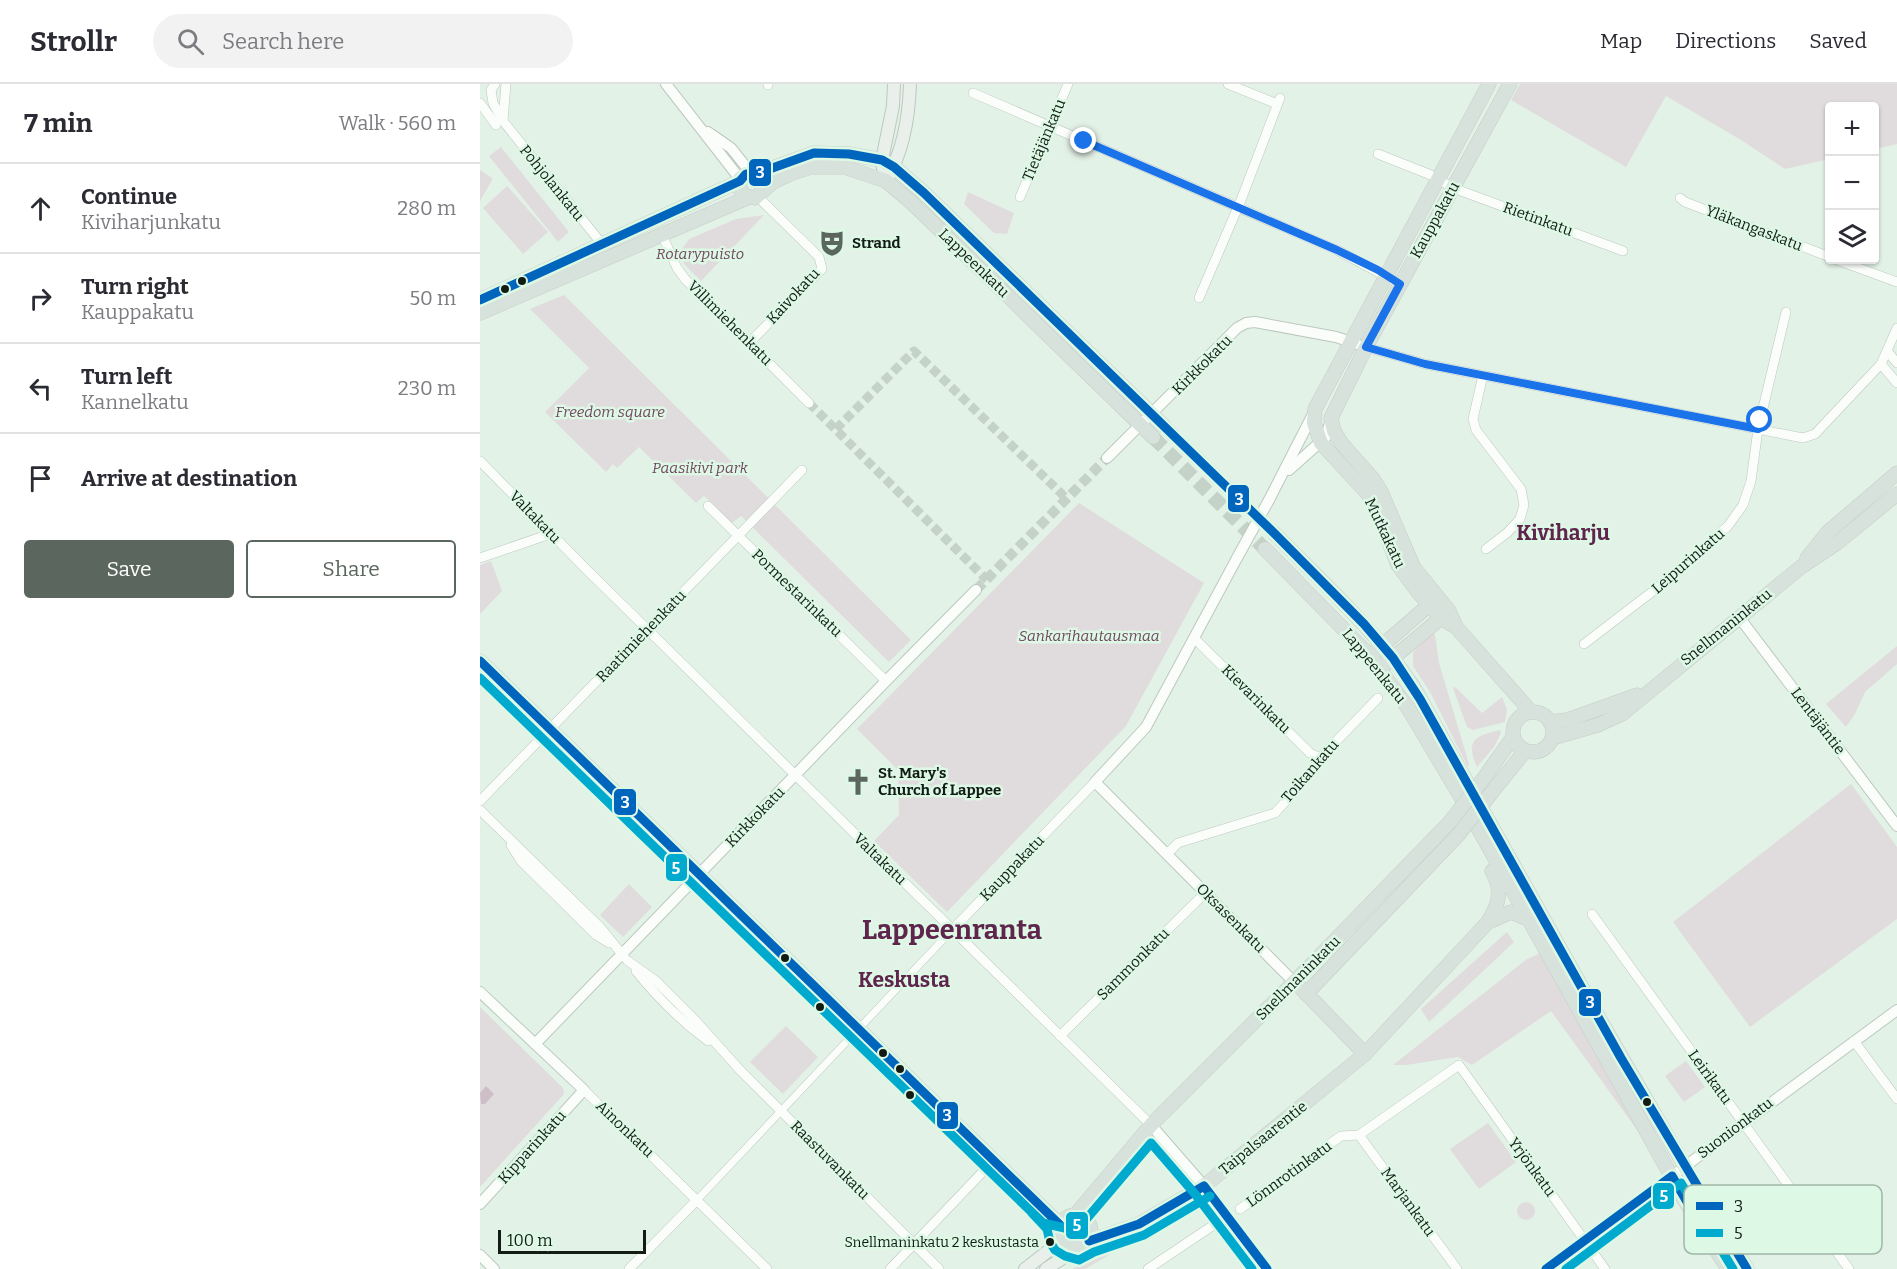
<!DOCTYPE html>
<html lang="en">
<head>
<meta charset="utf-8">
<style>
  :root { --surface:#fff; --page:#f2f2f3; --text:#2b2b33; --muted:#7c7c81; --line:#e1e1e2; --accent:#5b665e }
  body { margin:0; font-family:Bitter,serif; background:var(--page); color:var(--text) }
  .controls { position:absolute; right:18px; top:18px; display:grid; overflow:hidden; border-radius:6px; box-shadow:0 2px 4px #0004 }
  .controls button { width:54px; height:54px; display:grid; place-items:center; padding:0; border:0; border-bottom:2px solid var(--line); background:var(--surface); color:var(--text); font:30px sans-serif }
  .scale { position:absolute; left:18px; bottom:15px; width:148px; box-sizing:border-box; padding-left:6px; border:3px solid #121b14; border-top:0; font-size:16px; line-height:21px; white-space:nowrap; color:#121b14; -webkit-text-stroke:4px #ddf8e4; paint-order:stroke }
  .stop { position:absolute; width:18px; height:18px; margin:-14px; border:4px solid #1a73e8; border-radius:50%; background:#fff }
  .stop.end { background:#1a73e8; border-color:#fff; box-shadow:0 2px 6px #0008 }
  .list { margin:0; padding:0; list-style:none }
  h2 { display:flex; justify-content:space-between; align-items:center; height:78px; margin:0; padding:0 24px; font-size:26px }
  h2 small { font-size:20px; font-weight:400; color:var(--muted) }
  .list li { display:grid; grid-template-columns:39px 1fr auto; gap:18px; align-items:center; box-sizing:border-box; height:90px; padding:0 24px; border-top:2px solid var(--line) }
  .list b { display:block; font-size:22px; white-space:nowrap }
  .list p { margin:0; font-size:20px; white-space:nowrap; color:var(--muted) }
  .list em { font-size:20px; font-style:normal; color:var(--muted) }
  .actions { display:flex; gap:12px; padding:18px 24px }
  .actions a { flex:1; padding:14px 0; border:2px solid var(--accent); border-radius:6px; text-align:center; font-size:21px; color:var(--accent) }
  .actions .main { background:var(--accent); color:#fff }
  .icon { flex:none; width:33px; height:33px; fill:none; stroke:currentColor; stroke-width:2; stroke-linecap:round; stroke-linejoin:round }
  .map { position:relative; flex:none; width:1417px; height:1185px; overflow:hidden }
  header { display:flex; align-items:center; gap:36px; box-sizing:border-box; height:84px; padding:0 30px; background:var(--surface); border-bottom:2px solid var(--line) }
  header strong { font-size:28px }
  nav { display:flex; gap:33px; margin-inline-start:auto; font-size:21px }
  .search { width:420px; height:54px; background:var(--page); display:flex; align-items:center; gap:15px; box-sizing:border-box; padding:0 21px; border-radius:33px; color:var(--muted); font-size:22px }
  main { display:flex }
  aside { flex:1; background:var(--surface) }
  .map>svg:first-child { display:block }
</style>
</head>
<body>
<header>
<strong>Strollr</strong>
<div class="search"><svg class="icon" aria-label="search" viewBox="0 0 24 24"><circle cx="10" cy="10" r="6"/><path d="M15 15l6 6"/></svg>Search here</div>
<nav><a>Map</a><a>Directions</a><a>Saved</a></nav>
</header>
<main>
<aside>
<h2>7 min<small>Walk · 560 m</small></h2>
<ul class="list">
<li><svg class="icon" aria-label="ahead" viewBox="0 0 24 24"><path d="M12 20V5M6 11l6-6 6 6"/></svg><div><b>Continue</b><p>Kiviharjunkatu</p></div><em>280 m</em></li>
<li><svg class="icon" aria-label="right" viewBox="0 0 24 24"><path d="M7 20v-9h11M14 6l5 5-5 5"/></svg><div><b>Turn right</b><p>Kauppakatu</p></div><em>50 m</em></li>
<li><svg class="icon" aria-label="left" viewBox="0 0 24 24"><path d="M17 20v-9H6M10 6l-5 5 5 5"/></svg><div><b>Turn left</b><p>Kannelkatu</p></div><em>230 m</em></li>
<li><svg class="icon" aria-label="arrive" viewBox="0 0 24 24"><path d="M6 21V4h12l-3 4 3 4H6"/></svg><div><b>Arrive at destination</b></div></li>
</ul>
<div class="actions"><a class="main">Save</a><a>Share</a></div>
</aside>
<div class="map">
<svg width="1417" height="1185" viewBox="0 0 1417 1185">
  <rect width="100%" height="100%" fill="#e3f2e7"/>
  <g fill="#e0dcdd">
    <path d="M1040,0H1417V60L1395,65L1394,22H1350L1349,75L1305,85L1261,56L1186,12L1146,83L1031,16Z"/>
    <path d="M21,63L89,148L78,158L9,72Z"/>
    <path d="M0,86L12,94V96L0,117Z"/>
    <path d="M27,102L68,148L43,170L3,124Z"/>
    <path d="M488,108L534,129L527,150L514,149L484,120Z"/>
    <path d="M284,131L221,197L204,180L200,168L209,155L256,135Z"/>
    <path d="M84,211L431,556L409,578L261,432L252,439L224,412L216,419L159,363L137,384L133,380L126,388L65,328L109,284L50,225Z"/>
    <path d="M599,419L724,499L646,642L467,828L394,757L419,731L418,686L377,645Z"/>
    <path d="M11,477L22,507L0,530V481Z"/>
    <path d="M955,550L959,579L989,680L988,683L950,608L933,582V569L948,552Z"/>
    <path d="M1417,562V580L1385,608L1375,630L1366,643L1346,620Z"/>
    <path d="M975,603L1002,629L1022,613L1027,625L1025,638L993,646L987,643L973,604Z"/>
    <path d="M1020,646L1021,649L1014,663L997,683C985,656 995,652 1020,646Z"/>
    <path d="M1371,700L1417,763V835L1270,943L1193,838Z"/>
    <path d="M149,800L172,823L143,853L120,831Z"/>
    <path d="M1027,848L1034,858L949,938L941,925Z"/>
    <path d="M1061,869L1163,1054L1071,927L992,981L978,973L926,981H913L1047,875Z"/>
    <path d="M0,923L83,1004L84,1010L0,1103Z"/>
    <path d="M306,942L338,973L303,1010L270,978Z"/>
    <path d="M1206,977L1225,1003L1204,1018L1185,992Z"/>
    <path d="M1008,1039L1036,1078L999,1105L970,1065Z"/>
    <circle cx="1046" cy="1127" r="9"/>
    <path d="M708,1119L712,1123L605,1185H592L658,1149Z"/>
  </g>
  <path fill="#cebec7" d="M6,1002L14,1010L5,1020H1L0,1009Z"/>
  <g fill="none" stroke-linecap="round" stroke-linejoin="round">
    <g stroke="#c4d2c7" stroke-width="9" stroke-dasharray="9 4.5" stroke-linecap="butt">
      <path d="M329,319L507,496"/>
      <path d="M356,345L434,267L587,415"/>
    </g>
    <path stroke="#c4d2c7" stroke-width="10" stroke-dasharray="10 5" stroke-linecap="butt" d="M496,506L627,374"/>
    <g stroke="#c4d2c7" stroke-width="14" stroke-dasharray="14 7" stroke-linecap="butt">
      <path d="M684,342L795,450"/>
      <path d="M673,353L785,465"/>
    </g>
    <defs>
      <path id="pedestrian" d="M217,1116L472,846"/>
      <g id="minor">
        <path d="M15,0L11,6L13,19L23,37L122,160"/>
        <path d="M288,0V1"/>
        <path d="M748,0L797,20"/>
        <path d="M493,9L857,166L920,200"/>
        <path d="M0,19L16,41"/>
        <path d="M23,37L26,0"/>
        <path d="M898,70L951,91L973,104L1143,167"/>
        <path d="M540,113L588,0"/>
        <path d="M1200,114L1205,118L1350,173"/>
        <path d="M182,151L197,184L205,195L329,319"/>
        <path d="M1357,176L1417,198"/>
        <path d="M719,214L761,116L800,14"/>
        <path d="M269,259L342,185L339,173L278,113"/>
        <path d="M886,263L945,280L1323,354L1335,350L1401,280L1417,244"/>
        <path d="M1408,268L1417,279"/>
        <path d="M1401,280L1417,299"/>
        <path d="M1003,291L993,335L996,346L1041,405L1044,421L1040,435L1027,449L1006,465"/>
        <path d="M0,377L106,485L671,1041"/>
        <path d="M228,422L406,597"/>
        <path d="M0,474L70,450"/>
        <path d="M714,554L830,669L840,674"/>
        <path d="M1104,560L1181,501L1248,442L1263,421L1271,397L1278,345L1306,228"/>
        <path d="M0,717L322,386"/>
        <path d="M0,726L121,844L145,874"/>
        <path d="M31,761L41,777L116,851L129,859"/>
        <path d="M687,770L698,759L795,729L835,685L840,674L898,614"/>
        <path d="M1112,830L1369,1185"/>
        <path d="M472,846L615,698"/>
        <path d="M148,877L176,897L216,937L259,985L459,1185"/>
        <path d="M156,887C177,913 201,937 228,957"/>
        <path d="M580,952L725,809"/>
        <path d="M1374,957L1417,1015"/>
        <path d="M104,1006L287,1185"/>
        <path d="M879,1051L977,1185"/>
        <path d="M760,1125L861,1052L879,1051L979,981L1125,1185"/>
        <path d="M149,1185L217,1116"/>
        <path d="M410,1185L514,1076"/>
        <path d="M668,1185L747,1132"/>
        <path d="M1066,1185L1192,1092"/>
      </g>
      <g id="tertiary">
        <path d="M186,0L260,95"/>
        <path d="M228,48L251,64L271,89"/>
        <path d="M627,374L757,244L766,239L775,238L856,253L877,260"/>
        <path d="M809,386L846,353L851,335"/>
        <path d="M789,416L834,328"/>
        <path d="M757,474L666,643L615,698L814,898"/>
        <path d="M1259,533L1417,742"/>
        <path d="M0,908L104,1006L0,1120"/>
        <path d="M55,960L406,597L496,506"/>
        <path d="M671,1041L724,1102L787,1185"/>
        <path d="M1192,1092L1417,926"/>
        <path d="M0,1171L14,1185"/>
      </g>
      <g id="secondary">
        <path d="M403,84L402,76L413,22L414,0"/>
        <path d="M406,97C423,68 429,33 430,0"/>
        <path d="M545,1185L572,1164L580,1152"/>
        <path d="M566,1185L598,1164"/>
      </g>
      <g id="primary">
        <path d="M1009,0L835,325L834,339L841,359L888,410L896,424L918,481L938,508L961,534L976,543L1046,622L1050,628"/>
        <path d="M0,216L260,97"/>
        <path d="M0,229L267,114"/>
        <path d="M673,353L432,119L406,97L364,83H331L310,90L293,98L275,114L263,111L259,102L260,95L266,90H276L334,69L369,70L402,76L414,83L444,109L684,342"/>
        <path d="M795,450C843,499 894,545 933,602L1119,934L1222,1112L1267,1185"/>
        <path d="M785,465L890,572L928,624L982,715L1204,1115L1248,1185"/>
        <path d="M1327,474L1348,448L1417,389"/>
        <path d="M976,543L969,527L934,484L901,408L893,395L862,360L854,347L851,334L886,263L1030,0"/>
        <path d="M896,567L956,515"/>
        <path d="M0,577L580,1141"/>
        <path d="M907,579L968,528"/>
        <circle cx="1053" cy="648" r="20"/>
        <path d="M1070,638L1087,636L1157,611"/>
        <path d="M1072,654L1118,641L1142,630L1321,483L1357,459L1417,410"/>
        <path d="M1004,694L1033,653"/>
        <path d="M1012,708L1045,667"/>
        <path d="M1008,838L1031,828L1048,835"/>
        <path d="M822,905L885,970"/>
        <path d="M826,910L978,751"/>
        <path d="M596,1130L671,1041L828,884L970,738"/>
        <circle cx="595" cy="1147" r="16"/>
        <path d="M609,1157L659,1140L724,1102L885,970L1008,838C1019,820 1023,806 1012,787"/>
      </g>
    </defs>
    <use href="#pedestrian" stroke="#bcc8bf" stroke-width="8"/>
    <use href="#minor" stroke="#bcc8bf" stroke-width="10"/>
    <use href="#tertiary" stroke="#bcc8bf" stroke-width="12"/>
    <use href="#secondary" stroke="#bcc8bf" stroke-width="14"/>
    <use href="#primary" stroke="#c5cdc7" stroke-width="15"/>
    <use href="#pedestrian" stroke="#fbfdfb" stroke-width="7"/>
    <use href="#minor" stroke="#fbfdfb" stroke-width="9"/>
    <use href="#tertiary" stroke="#fbfdfb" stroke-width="10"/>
    <use href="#secondary" stroke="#e9efeb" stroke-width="12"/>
    <use href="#primary" stroke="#d8e2dc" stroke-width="14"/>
    <defs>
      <path id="tertiary-bridge" d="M757,474L789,416"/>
      <g id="primary-bridge">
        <path d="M970,738L1004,694"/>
        <path d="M978,751L1012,708"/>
      </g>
    </defs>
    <use href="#tertiary-bridge" stroke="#bcc8bf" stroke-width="12" stroke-linecap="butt"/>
    <use href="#primary-bridge" stroke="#c5cdc7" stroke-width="15" stroke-linecap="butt"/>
    <use href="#tertiary-bridge" stroke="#fbfdfb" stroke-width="10"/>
    <use href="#primary-bridge" stroke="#d8e2dc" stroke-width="14"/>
    <defs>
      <g id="bus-1">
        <path d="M0,216L260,97L266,90H276L334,69L369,70L402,76L414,83L444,109L795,450L884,540L913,574L940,615L1141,974L1267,1185"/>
        <path d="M0,577L580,1141"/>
        <path d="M609,1157L659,1140L724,1102L787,1185"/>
        <path d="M1066,1185L1192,1092L1214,1130"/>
      </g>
      <g id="bus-2">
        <path d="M0,594L563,1139L589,1145L603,1139L671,1059L715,1110L772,1185"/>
        <path d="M552,1129L567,1145L570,1158L575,1166L585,1172L599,1176L614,1168L664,1151L730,1112"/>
        <path d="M1086,1185L1201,1099L1253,1185"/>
      </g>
    </defs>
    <use href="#bus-1" stroke="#ddf8e4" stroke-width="14"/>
    <use href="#bus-2" stroke="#ddf8e4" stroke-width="14"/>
    <use href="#bus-1" stroke="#0065bd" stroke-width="9"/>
    <use href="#bus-2" stroke="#00a9ce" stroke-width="9"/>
  </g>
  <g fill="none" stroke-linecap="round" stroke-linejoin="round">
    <path stroke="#1a73e8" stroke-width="8" d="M604,57L857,166L898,186L920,200L886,263L945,280L1278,345L1280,336"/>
  </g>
  <defs>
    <symbol id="theatre-bare" viewBox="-9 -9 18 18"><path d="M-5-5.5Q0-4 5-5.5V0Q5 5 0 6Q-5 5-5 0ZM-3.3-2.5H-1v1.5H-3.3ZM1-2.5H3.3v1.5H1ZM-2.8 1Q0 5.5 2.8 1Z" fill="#5b665e" stroke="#ddf8e4" stroke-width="2.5" paint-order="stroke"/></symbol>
    <symbol id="church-bare" viewBox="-9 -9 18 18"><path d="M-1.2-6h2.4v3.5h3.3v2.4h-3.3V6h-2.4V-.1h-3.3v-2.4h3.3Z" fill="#5b665e" stroke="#ddf8e4" stroke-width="2.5" paint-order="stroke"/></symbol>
  </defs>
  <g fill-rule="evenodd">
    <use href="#theatre-bare" x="333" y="140" width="38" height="38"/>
    <use href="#church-bare" x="359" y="679" width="38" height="38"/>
  </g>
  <g fill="#121b14" stroke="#ddf8e4" stroke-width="2">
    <circle cx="42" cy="197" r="5"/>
    <circle cx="25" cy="205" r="5"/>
    <circle cx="305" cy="874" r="5"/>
    <circle cx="340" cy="923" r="5"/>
    <circle cx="403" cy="969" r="5"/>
    <circle cx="420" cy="985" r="5"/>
    <circle cx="430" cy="1011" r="5"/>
    <circle cx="1167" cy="1018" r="5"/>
    <circle cx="570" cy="1158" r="5"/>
  </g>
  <g text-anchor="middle" stroke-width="5" stroke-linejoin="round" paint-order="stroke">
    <g font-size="14" fill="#121b14" stroke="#ddf8e4" text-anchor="end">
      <text x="559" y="1163">Snellmaninkatu 2 keskustasta</text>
    </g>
    <g font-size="15" fill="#121b14" stroke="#ddf8e4">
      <text transform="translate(564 56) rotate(-67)" y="5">Tietäjänkatu</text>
      <text transform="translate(72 99) rotate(51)" y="5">Pohjolankatu</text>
      <text transform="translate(1058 135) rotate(20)" y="5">Rietinkatu</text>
      <text transform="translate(955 136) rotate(-61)" y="5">Kauppakatu</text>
      <text transform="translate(1274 144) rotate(21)" y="5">Yläkangaskatu</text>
      <text transform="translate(494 179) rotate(44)" y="5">Lappeenkatu</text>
      <text transform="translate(313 212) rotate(-47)" y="5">Kaivokatu</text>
      <text transform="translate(250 239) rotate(45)" y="5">Villimiehenkatu</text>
      <text transform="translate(722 281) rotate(-45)" y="5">Kirkkokatu</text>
      <text transform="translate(55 433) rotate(46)" y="5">Valtakatu</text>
      <text transform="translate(905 449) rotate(65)" y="5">Mutkakatu</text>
      <text transform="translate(1208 477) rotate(-41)" y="5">Leipurinkatu</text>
      <text transform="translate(317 509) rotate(44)" y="5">Pormestarinkatu</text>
      <text transform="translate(1246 543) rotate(-39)" y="5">Snellmaninkatu</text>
      <text transform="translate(161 552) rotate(-46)" y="5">Raatimiehenkatu</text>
      <text transform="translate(894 582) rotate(51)" y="5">Lappeenkatu</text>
      <text transform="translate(776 615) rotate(45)" y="5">Kievarinkatu</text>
      <text transform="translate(1338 637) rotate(53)" y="5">Lentäjäntie</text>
      <text transform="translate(830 687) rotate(-49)" y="5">Toikankatu</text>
      <text transform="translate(275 733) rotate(-46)" y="5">Kirkkokatu</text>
      <text transform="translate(400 775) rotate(44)" y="5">Valtakatu</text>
      <text transform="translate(532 784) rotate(-46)" y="5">Kauppakatu</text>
      <text transform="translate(751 834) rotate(45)" y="5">Oksasenkatu</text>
      <text transform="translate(653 880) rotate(-45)" y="5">Sammonkatu</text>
      <text transform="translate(818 894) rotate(-45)" y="5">Snellmaninkatu</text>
      <text transform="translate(1230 993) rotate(54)" y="5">Leirikatu</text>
      <text transform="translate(1255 1044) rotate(-37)" y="5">Suonionkatu</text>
      <text transform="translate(145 1045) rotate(44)" y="5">Ainonkatu</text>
      <text transform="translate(783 1054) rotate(-39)" y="5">Taipalsaarentie</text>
      <text transform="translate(52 1063) rotate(-48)" y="5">Kipparinkatu</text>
      <text transform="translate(350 1076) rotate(45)" y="5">Raastuvankatu</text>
      <text transform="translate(1052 1083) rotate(54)" y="5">Yrjönkatu</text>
      <text transform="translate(809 1090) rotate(-36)" y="5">Lönnrotinkatu</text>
      <text transform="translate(928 1118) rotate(54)" y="5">Marjankatu</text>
    </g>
    <g font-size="15" font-weight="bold" fill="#121b14" stroke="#ddf8e4" text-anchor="start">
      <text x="372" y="164">Strand</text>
      <text x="398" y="694">St. Mary's<tspan x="398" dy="17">Church of Lappee</tspan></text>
    </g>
    <g font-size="15" font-style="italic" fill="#734863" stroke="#ddf8e4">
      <text x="220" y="175">Rotarypuisto</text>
      <text x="130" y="333">Freedom square</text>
      <text x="220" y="389">Paasikivi park</text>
      <text x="609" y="557">Sankarihautausmaa</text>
    </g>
    <g font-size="21" font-weight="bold" fill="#5f254d" stroke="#ddf8e4">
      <text x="1083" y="456">Kiviharju</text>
      <text x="424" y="903">Keskusta</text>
    </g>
    <g font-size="27" font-weight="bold" fill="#5f254d" stroke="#ddf8e4">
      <text x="472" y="855">Lappeenranta</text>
    </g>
  </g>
  <rect x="1204" y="1101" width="198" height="69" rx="9" fill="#ddf8e4" stroke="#a0b6a6" stroke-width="1.5"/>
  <rect x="1216" y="1118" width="27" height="8" fill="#0065bd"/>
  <rect x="1216" y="1145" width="27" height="8" fill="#00a9ce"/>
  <g font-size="16" fill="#121b14">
    <text x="1254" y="1128">3</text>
    <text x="1254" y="1155">5</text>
  </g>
  <g stroke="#ddf8e4" stroke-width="2">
    <rect x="268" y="74" width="24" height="29" rx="6" fill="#0065bd"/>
    <rect x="747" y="400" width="23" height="29" rx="6" fill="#0065bd"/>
    <rect x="133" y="704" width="24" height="28" rx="6" fill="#0065bd"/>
    <rect x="185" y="769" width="23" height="29" rx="6" fill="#00a9ce"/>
    <rect x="1098" y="904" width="24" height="29" rx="6" fill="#0065bd"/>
    <rect x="456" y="1017" width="23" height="29" rx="6" fill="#0065bd"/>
    <rect x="1172" y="1098" width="23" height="28" rx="6" fill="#00a9ce"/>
    <rect x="585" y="1127" width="24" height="29" rx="6" fill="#00a9ce"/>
  </g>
  <g font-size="16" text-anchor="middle" font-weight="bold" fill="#fff">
    <text x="280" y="94">3</text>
    <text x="759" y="421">3</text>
    <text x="145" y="724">3</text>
    <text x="196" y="790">5</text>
    <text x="1110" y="924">3</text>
    <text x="467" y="1037">3</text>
    <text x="1184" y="1118">5</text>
    <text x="597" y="1147">5</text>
  </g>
</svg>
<div class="controls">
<button>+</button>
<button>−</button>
<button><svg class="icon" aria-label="layers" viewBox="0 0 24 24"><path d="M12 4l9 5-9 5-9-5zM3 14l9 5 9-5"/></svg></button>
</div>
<div class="scale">100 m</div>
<div class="stop" style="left:1280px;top:336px"></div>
<div class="stop end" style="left:604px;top:57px"></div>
</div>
</main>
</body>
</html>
